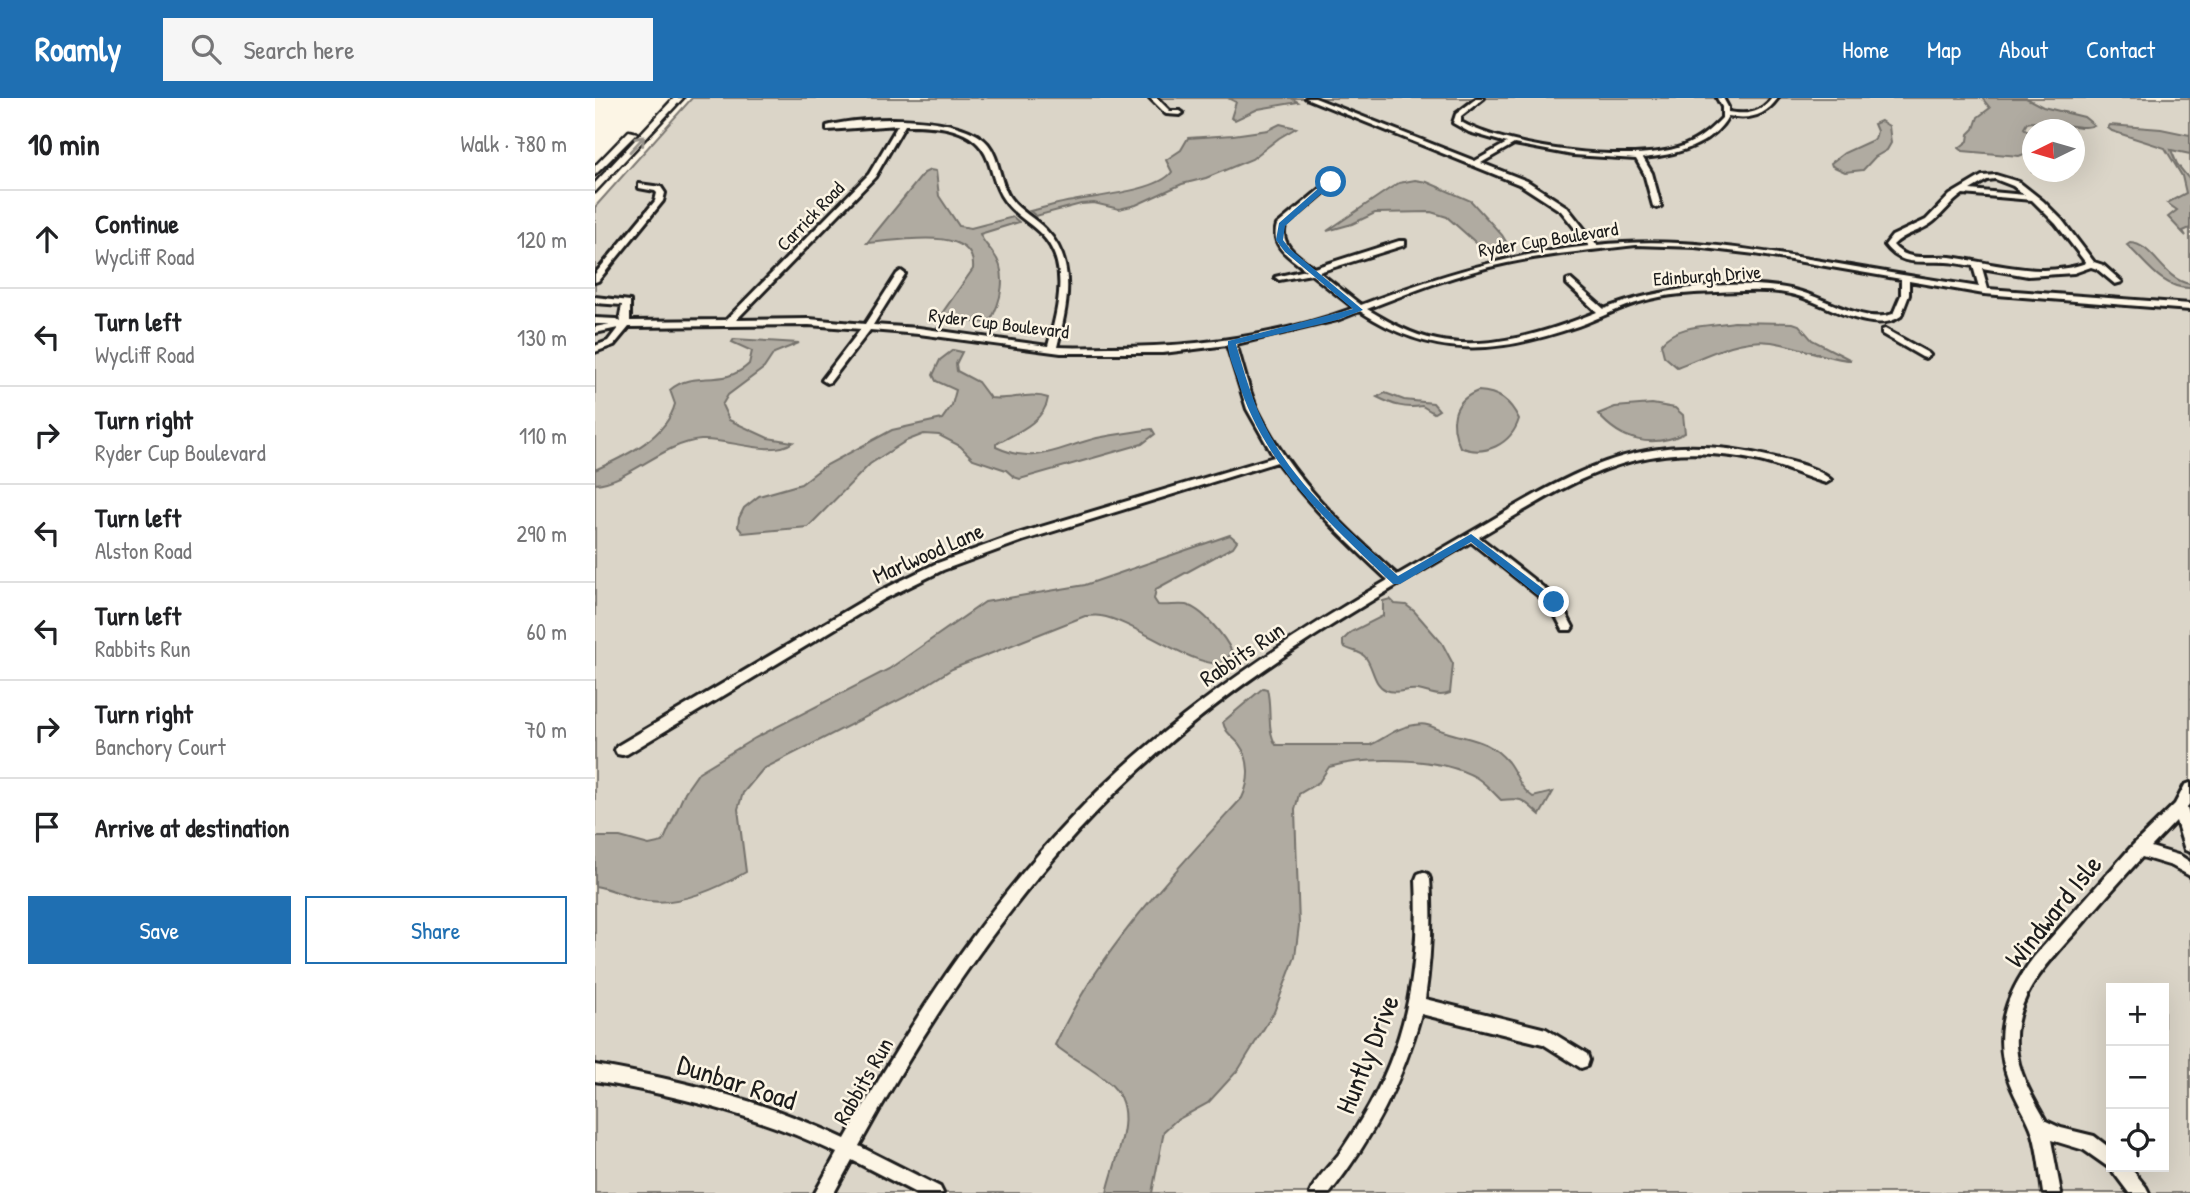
<!DOCTYPE html>
<html lang="en">
<head>
<meta charset="utf-8">
<style>
  :root { --surface:#fff; --page:#f6f6f6; --text:#202124; --muted:#757577; --line:#e0e0e0; --accent:#1f6fb2 }
  body { margin:0; font-family:"Patrick Hand",sans-serif; background:var(--page); color:var(--text) }
  .controls { position:absolute; right:21px; bottom:21px; display:grid; overflow:hidden; border-radius:0px; box-shadow:0 7px 28px #0002 }
  .controls button { width:63px; height:63px; display:grid; place-items:center; padding:0; border:0; border-bottom:2px solid var(--line); background:var(--surface); color:var(--text); font:35px sans-serif }
  .compass { position:absolute; left:1427px; top:21px; width:63px; height:63px; border-radius:50%; background:var(--surface); box-shadow:0 7px 28px #0002; rotate:265deg }
  .stop { position:absolute; width:21px; height:21px; margin:-16px; border:5px solid #1f6fb2; border-radius:50%; background:#fff }
  .stop.end { background:#1f6fb2; border-color:#fff; box-shadow:0 2px 7px #0008 }
  .list { margin:0; padding:0; list-style:none }
  h2 { display:flex; justify-content:space-between; align-items:center; height:91px; margin:0; padding:0 28px; font-size:30px }
  h2 small { font-size:23px; font-weight:400; color:var(--muted) }
  .list li { display:grid; grid-template-columns:46px 1fr auto; gap:21px; align-items:center; box-sizing:border-box; height:98px; padding:0 28px; border-top:2px solid var(--line) }
  .list b { display:block; font-size:26px; white-space:nowrap }
  .list p { margin:0; font-size:23px; white-space:nowrap; color:var(--muted) }
  .list em { font-size:23px; font-style:normal; color:var(--muted) }
  .actions { display:flex; gap:14px; padding:21px 28px }
  .actions a { flex:1; padding:16px 0; border:2px solid var(--accent); border-radius:0px; text-align:center; font-size:24px; color:var(--accent) }
  .actions .main { background:var(--accent); color:#fff }
  .icon { flex:none; width:38px; height:38px; fill:none; stroke:currentColor; stroke-width:2; stroke-linecap:round; stroke-linejoin:round }
  .map { position:relative; flex:none; width:1595px; height:1095px; overflow:hidden }
  header { display:flex; align-items:center; gap:42px; box-sizing:border-box; height:98px; padding:0 35px; background:var(--accent); color:#fff }
  header strong { font-size:33px }
  nav { display:flex; gap:38px; margin-inline-start:auto; font-size:24px }
  .search { width:490px; height:63px; background:var(--page); display:flex; align-items:center; gap:18px; box-sizing:border-box; padding:0 24px; border-radius:0px; color:var(--muted); font-size:26px }
  main { display:flex }
  aside { flex:1; background:var(--surface) }
  .map>svg:first-child { display:block }
</style>
</head>
<body>
<header>
<strong>Roamly</strong>
<div class="search"><svg class="icon" aria-label="search" viewBox="0 0 24 24"><circle cx="10" cy="10" r="6"/><path d="M15 15l6 6"/></svg>Search here</div>
<nav><a>Home</a><a>Map</a><a>About</a><a>Contact</a></nav>
</header>
<main>
<aside>
<h2>10 min<small>Walk · 780 m</small></h2>
<ul class="list">
<li><svg class="icon" aria-label="ahead" viewBox="0 0 24 24"><path d="M12 20V5M6 11l6-6 6 6"/></svg><div><b>Continue</b><p>Wycliff Road</p></div><em>120 m</em></li>
<li><svg class="icon" aria-label="left" viewBox="0 0 24 24"><path d="M17 20v-9H6M10 6l-5 5 5 5"/></svg><div><b>Turn left</b><p>Wycliff Road</p></div><em>130 m</em></li>
<li><svg class="icon" aria-label="right" viewBox="0 0 24 24"><path d="M7 20v-9h11M14 6l5 5-5 5"/></svg><div><b>Turn right</b><p>Ryder Cup Boulevard</p></div><em>110 m</em></li>
<li><svg class="icon" aria-label="left" viewBox="0 0 24 24"><path d="M17 20v-9H6M10 6l-5 5 5 5"/></svg><div><b>Turn left</b><p>Alston Road</p></div><em>290 m</em></li>
<li><svg class="icon" aria-label="left" viewBox="0 0 24 24"><path d="M17 20v-9H6M10 6l-5 5 5 5"/></svg><div><b>Turn left</b><p>Rabbits Run</p></div><em>60 m</em></li>
<li><svg class="icon" aria-label="right" viewBox="0 0 24 24"><path d="M7 20v-9h11M14 6l5 5-5 5"/></svg><div><b>Turn right</b><p>Banchory Court</p></div><em>70 m</em></li>
<li><svg class="icon" aria-label="arrive" viewBox="0 0 24 24"><path d="M6 21V4h12l-3 4 3 4H6"/></svg><div><b>Arrive at destination</b></div></li>
</ul>
<div class="actions"><a class="main">Save</a><a>Share</a></div>
</aside>
<div class="map">
<svg width="1595" height="1095" viewBox="0 0 1595 1095">
  <rect width="100%" height="100%" fill="#fcf5e5"/>
  <filter id="ink" filterUnits="userSpaceOnUse"><feTurbulence type="fractalNoise" baseFrequency=".0143" numOctaves="2"/><feDisplacementMap in="SourceGraphic" scale="14" xChannelSelector="R" yChannelSelector="G"/><feConvolveMatrix kernelMatrix="1 2 1 2 8 2 1 2 1" color-interpolation-filters="sRGB"/></filter>
  <g filter="url(#ink)">
    <path fill="#dbd5c8" stroke="#7c7872" stroke-width="2" fill-rule="evenodd" d="M97,0H1595V1095H0V109ZM1437,32H1479V74H1437ZM1516,890H1569V1069H1516Z"/>
    <g fill="#b0aba1" stroke="#75726c" stroke-width="2">
      <path d="M633,0H696L703,4L663,11L640,22L636,20L641,4Z"/>
      <path d="M1387,0H1431L1448,9L1489,19L1499,27C1487,34 1451,20 1432,25L1429,30L1436,37L1432,55L1424,58L1368,53L1364,50L1373,43L1374,36L1379,31L1383,19L1395,10Z"/>
      <path d="M1286,23L1294,28L1296,45L1292,52L1280,59L1268,72L1250,74L1237,68L1236,65L1249,55L1280,41L1282,33L1279,26Z"/>
      <path d="M685,26L701,30L684,40L657,61L611,80L587,86L541,107L524,111L499,105L486,106L441,118L435,113C449,110 463,105 478,103C501,98 563,93 577,74L571,62L586,52L593,40L638,37L673,32Z"/>
      <path d="M1515,27L1566,31L1595,37V56L1576,52L1582,66L1595,82V130L1588,133L1591,138L1573,119L1582,112L1572,105L1591,95L1587,78L1570,50L1517,33L1513,30Z"/>
      <path d="M335,72L341,73L344,98L364,128L376,130L418,119L424,124L385,136C388,144 393,148 398,155C414,175 406,205 394,225L343,221L378,171C382,125 297,144 272,145L329,75Z"/>
      <path d="M820,82L832,84L876,103L907,137L913,147L901,151H888L852,119L836,114L780,115L757,126L732,133L794,91L804,85Z"/>
      <path d="M1535,145C1558,145 1568,182 1595,186V190C1567,191 1551,164 1532,147Z"/>
      <path d="M1139,224L1198,225L1204,227L1217,242L1256,262C1238,262 1206,250 1187,246C1148,236 1117,256 1082,269L1069,258L1066,246C1081,226 1117,228 1139,224Z"/>
      <path d="M139,241L204,245L179,255L169,270L133,297L127,307L134,322L173,340L198,344C177,360 132,340 106,342C67,345 36,383 0,386V372C30,358 71,340 80,306L75,292C99,271 128,291 154,266L157,253L137,244Z"/>
      <path d="M358,252L367,254L361,266L362,273L383,284L395,300C414,303 435,293 453,300C450,324 419,336 401,346V349C441,368 464,349 502,340C520,336 539,334 557,331L560,336L547,346L425,381L419,379L411,372L378,361L365,348L344,337L329,336L311,343L275,366L213,429L148,435L143,429L144,420L149,410L164,398L206,386L228,369L297,332L347,321L357,307L361,292L341,283L338,277L345,262Z"/>
      <path d="M883,293C904,294 915,303 924,321C916,347 889,359 865,349C854,325 857,303 883,293Z"/>
      <path d="M790,295L809,302L838,305L844,312L839,315L827,308C810,311 798,307 782,299Z"/>
      <path d="M1057,306L1080,310L1088,317L1090,335C1057,351 1026,343 1003,316L1020,309Z"/>
      <path d="M635,437L642,443L638,449L561,491L559,501L563,507C572,508 582,506 591,507C608,511 631,540 637,554L629,565C601,572 539,523 506,518C501,517 495,518 490,518L357,571L320,594L168,671L148,695L143,711L151,774C120,792 78,811 42,801C27,797 15,790 0,788V739H25L54,747L68,744L90,694L104,674L160,640L294,571L390,504L490,487Z"/>
      <path d="M795,501L800,506L811,507L819,513L847,545L858,566L855,595C843,600 835,594 823,592C812,590 802,597 791,592C778,586 779,571 771,560C765,552 756,554 748,548V542L756,534L788,518V503Z"/>
      <path d="M668,590L672,591C677,610 671,631 681,647H775C789,641 799,631 814,628C836,623 835,630 851,634C876,642 895,642 913,664C923,677 924,690 938,699L958,694L945,717C928,703 930,699 906,702C899,695 891,686 882,680C847,659 773,658 734,669L724,684L704,696L700,712L704,827L700,859L679,914L644,971L613,1005L580,1023L569,1033L557,1095H512C519,1061 547,1011 513,984C497,970 477,961 460,947C503,853 578,775 647,700C655,683 656,662 644,646C638,638 630,635 628,624Z"/>
    </g>
    <g fill="none" stroke-linecap="round" stroke-linejoin="round">
      <defs>
        <g id="minor">
          <path d="M555,0H562L575,13H585L588,15L585,17L571,16Z"/>
          <path d="M711,0H720L880,63L912,45L874,34L858,25L861,16L882,0H889L866,18V24C910,50 1040,67 1088,48C1104,42 1115,32 1127,20V9L1122,0H1128L1133,9V14C1152,17 1165,16 1177,0H1183C1170,18 1155,22 1133,18C1117,48 1080,57 1048,60L1057,75L1066,108L1062,110L1058,108L1049,75L1041,61L978,57L919,46L886,65L932,83L972,109L1002,147C1078,139 1151,150 1226,163C1278,172 1331,181 1384,189L1378,168C1369,167 1360,164 1351,164C1326,162 1307,170 1290,147L1297,138L1331,122L1355,97L1387,78L1401,77L1424,84L1448,103L1467,122L1499,164L1508,167L1527,184L1520,186L1502,171L1496,169L1479,175L1433,178L1387,170L1393,191L1595,206V212L1389,196L1314,183V197L1306,218C1276,239 1228,203 1196,196C1171,191 1146,193 1122,194C1097,195 1071,196 1048,203C1025,209 1005,220 983,228C902,256 839,262 765,213L742,222L641,246C648,268 653,292 663,313C695,379 748,429 802,477C833,459 864,441 895,423C991,366 1056,331 1172,358C1192,363 1221,368 1236,382L1231,385C1207,378 1185,367 1160,362C1041,338 981,382 884,439L963,501L978,529L976,532H968L955,507L876,444C768,507 658,570 564,654C439,764 344,902 264,1048L345,1089L348,1095H321L257,1062L239,1095H220L242,1055C165,1018 84,998 0,983V967C87,982 170,1003 250,1041C331,895 428,752 557,644C630,582 711,530 793,482C753,445 715,408 682,364L427,443L348,472L289,501L32,656L27,657L22,656L20,652L22,648L281,495L340,466L419,437L679,359L652,311L632,247L568,255H466L324,236L275,232L235,284L232,285L227,282L266,231L214,227L34,229L19,247L0,254V248L13,243L23,230L0,235V229L15,226H0V220L21,221L26,224L25,218L27,207L0,205V199L35,203V223L131,222L274,76L303,27L232,32V28C267,18 368,15 393,46C405,61 404,84 415,100C425,114 440,120 451,132C483,165 472,209 462,249C480,250 498,249 516,249C599,249 681,239 759,210L716,176L684,182L680,179L711,172C695,159 675,149 682,127L736,82H739V86L690,128C684,148 705,159 719,170L804,143H810V147L724,174L766,207C842,178 914,156 994,148L966,113L926,87ZM310,27C340,27 381,28 393,62C398,75 400,90 409,102C418,116 433,123 445,135C476,165 463,211 453,248L324,230L278,227L310,176L306,173L302,176L270,226L214,221L141,222L280,79ZM1400,81L1418,88L1430,97L1375,92L1392,82ZM1368,96L1437,102L1461,126L1491,165C1446,181 1400,165 1355,159C1335,157 1313,165 1298,147C1309,135 1326,134 1338,124C1349,115 1356,104 1368,96ZM1041,147L1100,149L1160,156L1306,181V197L1298,216C1267,227 1227,197 1195,191C1142,180 1059,191 1009,211L975,181L972,182V186L1002,214C953,234 894,253 842,242C816,237 794,224 772,211C818,193 864,175 912,165C954,156 998,152 1041,147Z"/>
          <path d="M44,86L66,89L70,95L68,103L3,183L0,184V176L60,103L62,95L60,93L44,90Z"/>
          <path d="M1290,231L1333,255L1335,257L1330,260L1327,259L1287,236V232Z"/>
          <path d="M1595,685V704L1592,710L1595,721V754L1590,752L1581,723L1556,749L1586,758L1595,764V778L1577,768L1547,759C1524,784 1501,810 1479,836C1450,868 1418,901 1421,948C1423,976 1438,1000 1451,1023L1466,1030L1499,1038L1516,1051V1069H1535L1551,1089L1554,1095H1534L1516,1071L1489,1052L1456,1042L1466,1095H1448C1445,1076 1443,1048 1436,1030C1430,1015 1421,1002 1415,986C1396,939 1409,898 1439,859L1538,747L1580,706L1590,687Z"/>
          <path d="M828,774L833,776L835,781C838,822 836,860 830,901L951,931L992,956L994,962L992,968L986,970L948,946L826,916C808,983 778,1040 735,1095H715C721,1080 734,1069 744,1056C752,1044 760,1032 767,1020C813,944 825,868 821,781L823,776Z"/>
        </g>
        <g id="major">
          <path d="M79,0H88L0,94V85Z"/>
          <path d="M34,33L42,35L0,77V68Z"/>
        </g>
      </defs>
      <use href="#minor" stroke="#1c1c1c" stroke-width="6"/>
      <use href="#major" stroke="#1c1c1c" stroke-width="5"/>
      <use href="#minor" fill="#fcf5e5" fill-rule="evenodd"/>
      <use href="#major" fill="#fcf5e5" fill-rule="evenodd"/>
    </g>
    <defs><path id="oneway-shaft" d="M-6 0H5M1.5-3L5.5 0L1.5 3" fill="none" stroke-width="1.6" stroke-linecap="round" stroke-linejoin="round" transform="scale(1.75)"/></defs>
    <use stroke="#97938b" href="#oneway-shaft" transform="translate(42 46) rotate(-47)"/>
  </g>
  <path fill="#1f6fb2" d="M733,82L739,84L690,128L688,142L695,151L768,212L742,222L641,246C649,274 657,302 670,328C700,388 754,433 803,478L876,436L963,502V507H955L876,444L805,486H798C734,425 667,366 642,279C638,268 632,254 633,243L758,211L690,154L681,142L684,125Z"/>
  <g text-anchor="middle" stroke-width="5" stroke-linejoin="round" paint-order="stroke">
    <g font-size="19" fill="#1c1c1c" stroke="#fcf5e5">
      <text transform="translate(215 118) rotate(-46)" y="7">Carrick Road</text>
      <text transform="translate(953 141) rotate(-9)" y="7">Ryder Cup Boulevard</text>
      <text transform="translate(1112 177) rotate(-4)" y="7">Edinburgh Drive</text>
      <text transform="translate(404 225) rotate(7)" y="7">Ryder Cup Boulevard</text>
    </g>
    <g font-size="23" fill="#1c1c1c" stroke="#fcf5e5">
      <text transform="translate(333 455) rotate(-24)" y="8">Marlwood Lane</text>
      <text transform="translate(647 556) rotate(-34)" y="8">Rabbits Run</text>
      <text transform="translate(268 983) rotate(-60)" y="8">Rabbits Run</text>
    </g>
    <g font-size="28" fill="#1c1c1c" stroke="#fcf5e5">
      <text transform="translate(1458 813) rotate(-51)" y="10">Windward Isle</text>
      <text transform="translate(772 956) rotate(-68)" y="10">Huntly Drive</text>
      <text transform="translate(142 984) rotate(18)" y="10">Dunbar Road</text>
    </g>
  </g>
</svg>
<div class="controls">
<button>+</button>
<button>−</button>
<button><svg class="icon" aria-label="locate" viewBox="0 0 24 24"><circle cx="12" cy="12" r="6"/><path d="M12 2v4M12 18v4M2 12h4M18 12h4"/></svg></button>
</div>
<svg class="compass" viewBox="-18 -18 36 36"><path d="M0-13l5 13h-10z" fill="#e53935"/><path d="M0 13l5-13h-10z" fill="#757577"/></svg>
<div class="stop" style="left:736px;top:84px"></div>
<div class="stop end" style="left:959px;top:504px"></div>
</div>
</main>
</body>
</html>
